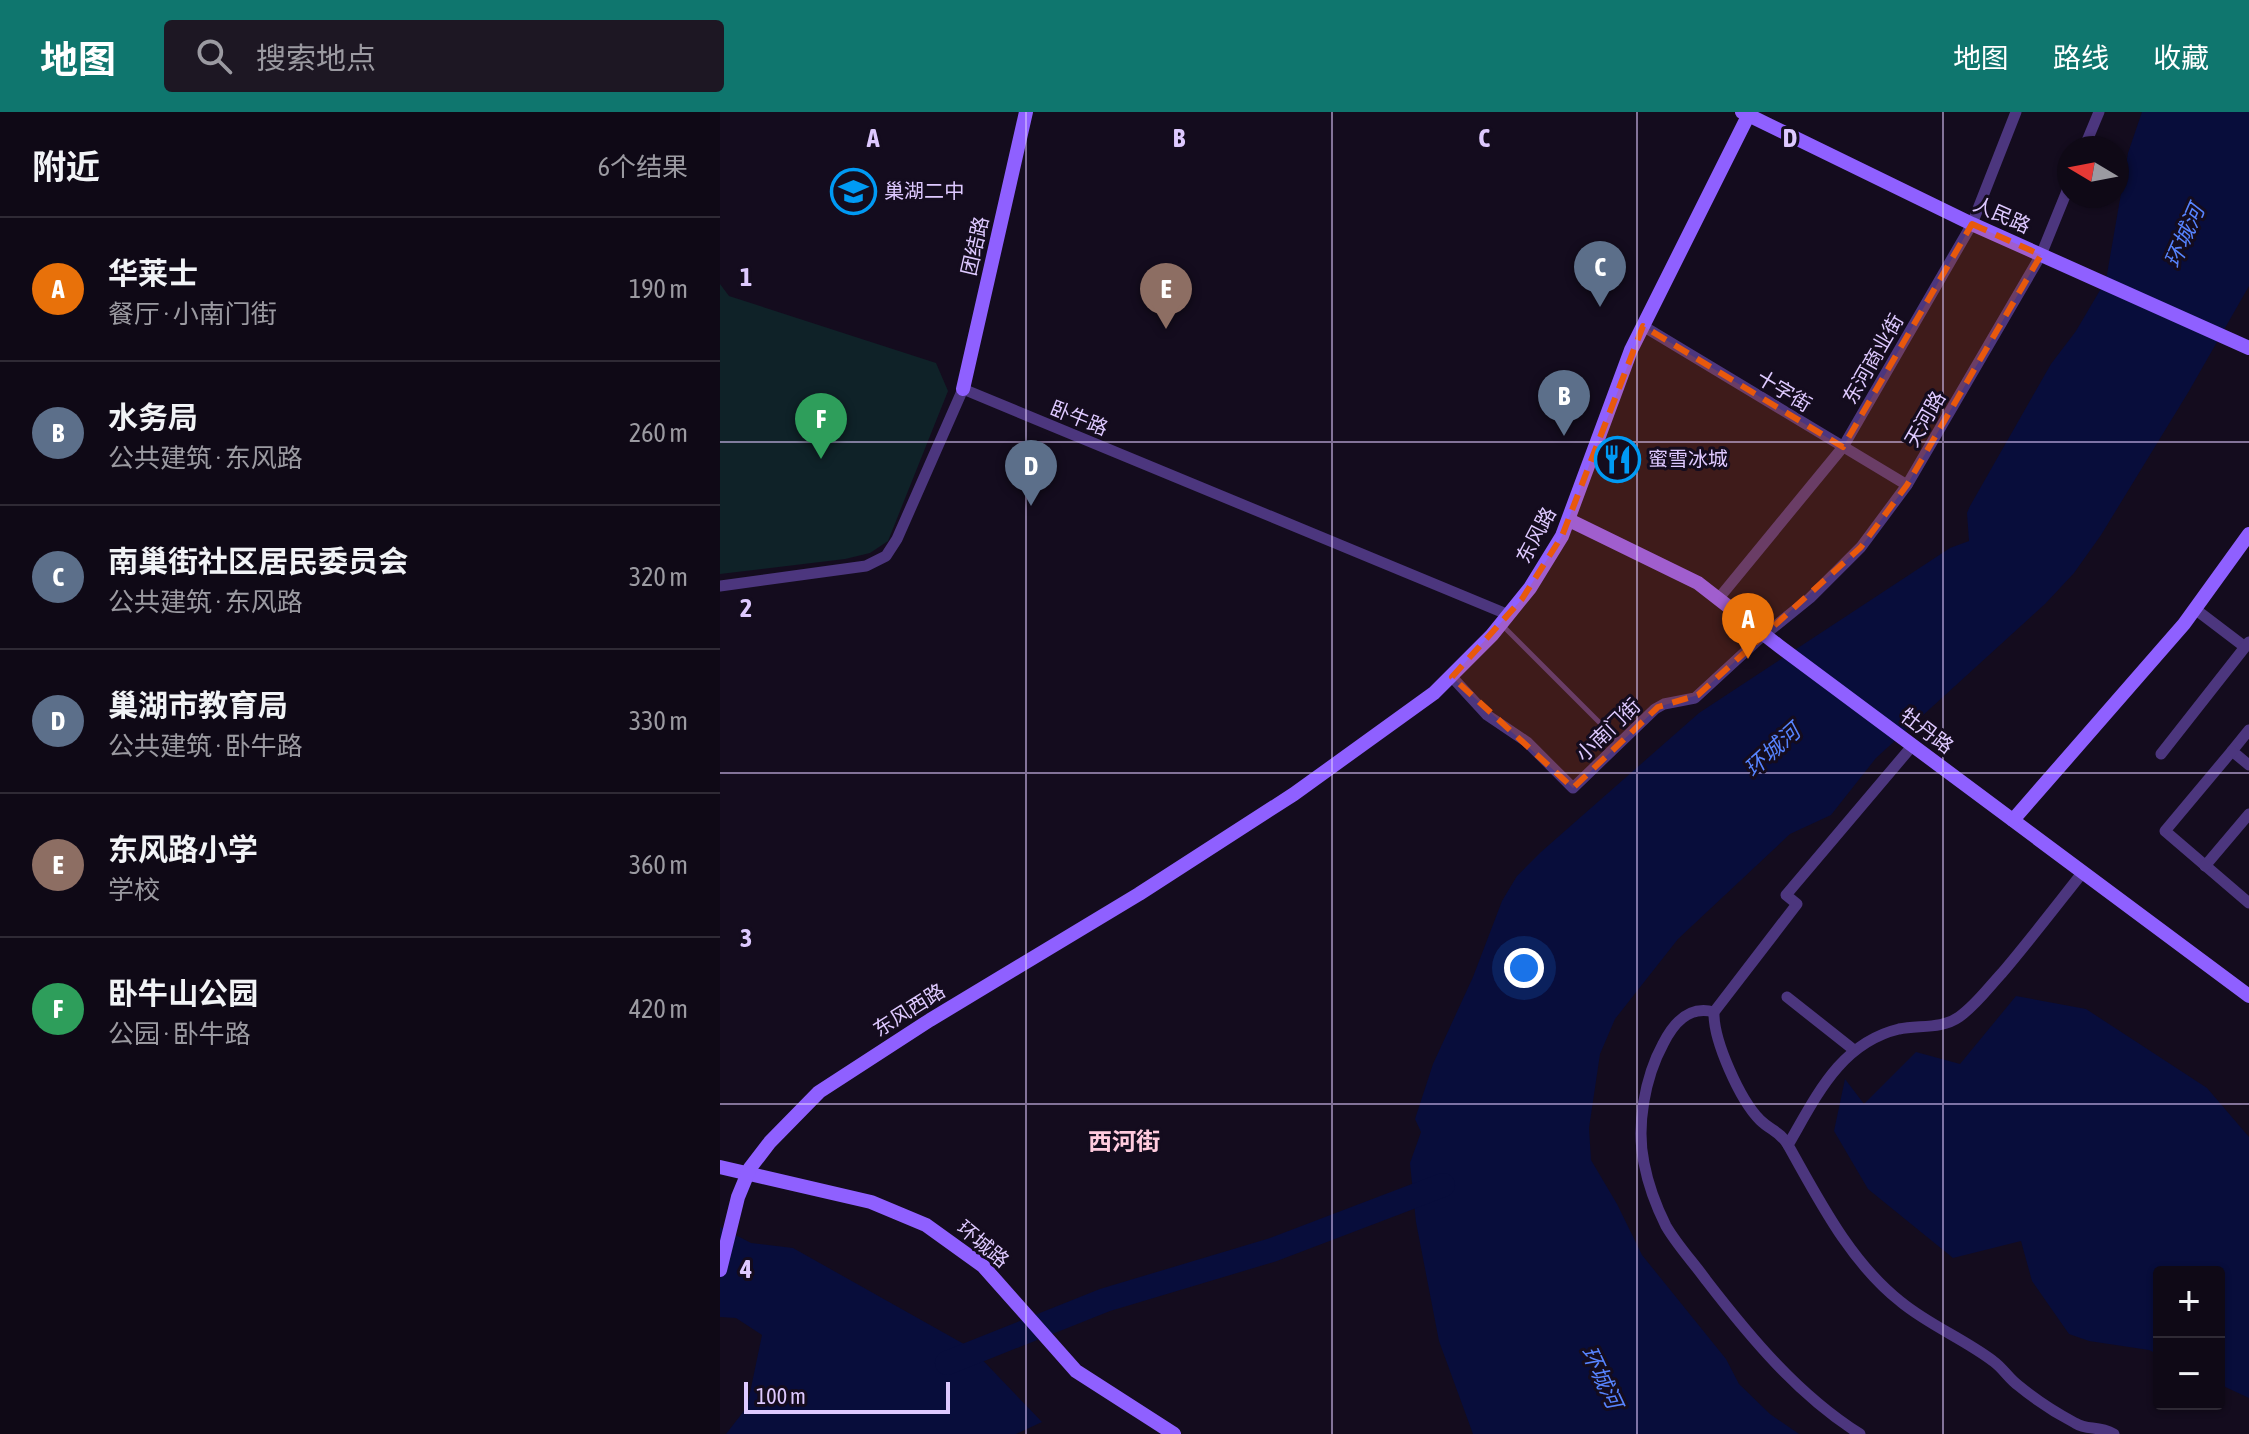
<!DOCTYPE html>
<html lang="zh">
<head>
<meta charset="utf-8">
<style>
  :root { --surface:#0f0916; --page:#1d1723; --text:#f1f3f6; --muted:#9b9aa1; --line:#2f2a35; --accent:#0f766e }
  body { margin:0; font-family:"Asap Condensed","Noto Sans SC",sans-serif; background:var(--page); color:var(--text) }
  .controls { position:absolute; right:24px; bottom:24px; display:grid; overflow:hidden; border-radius:8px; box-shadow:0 2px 6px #0004 }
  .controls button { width:72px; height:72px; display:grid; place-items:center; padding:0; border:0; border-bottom:2px solid var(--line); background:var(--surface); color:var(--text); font:40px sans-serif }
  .compass { position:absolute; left:1337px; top:24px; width:72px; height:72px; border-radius:50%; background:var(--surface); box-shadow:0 2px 6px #0004; rotate:280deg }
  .scale { position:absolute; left:24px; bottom:20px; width:206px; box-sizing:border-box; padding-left:8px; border:4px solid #dec9ff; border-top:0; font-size:22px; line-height:28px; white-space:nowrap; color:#dec9ff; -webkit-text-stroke:6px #140c1e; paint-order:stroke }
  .you { position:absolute; left:804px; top:856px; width:28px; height:28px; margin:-20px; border:6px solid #fff; border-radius:50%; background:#1a73e8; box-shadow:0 0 0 12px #1a73e833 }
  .badge { display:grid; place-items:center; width:52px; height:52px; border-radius:50%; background:var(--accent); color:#fff; font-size:26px; font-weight:700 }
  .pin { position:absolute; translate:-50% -66px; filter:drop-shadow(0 2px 4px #0008) }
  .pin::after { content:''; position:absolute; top:42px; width:28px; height:24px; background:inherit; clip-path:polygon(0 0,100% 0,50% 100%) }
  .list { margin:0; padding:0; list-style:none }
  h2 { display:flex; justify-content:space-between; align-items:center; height:104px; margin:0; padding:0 32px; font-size:34px }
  h2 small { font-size:26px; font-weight:400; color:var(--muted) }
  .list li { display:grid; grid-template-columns:52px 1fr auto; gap:24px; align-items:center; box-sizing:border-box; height:144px; padding:0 32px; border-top:2px solid var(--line) }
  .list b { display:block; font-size:30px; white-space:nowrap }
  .list p { margin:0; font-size:26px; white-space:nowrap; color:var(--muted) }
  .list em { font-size:26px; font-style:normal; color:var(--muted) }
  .icon { flex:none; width:44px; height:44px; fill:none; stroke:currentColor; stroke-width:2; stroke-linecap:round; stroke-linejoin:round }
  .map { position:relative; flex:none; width:1529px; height:1322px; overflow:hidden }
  header { display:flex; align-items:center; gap:48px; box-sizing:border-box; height:112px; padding:0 40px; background:var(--accent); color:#fff }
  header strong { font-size:38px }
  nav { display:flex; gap:44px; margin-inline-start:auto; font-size:28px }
  .search { width:560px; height:72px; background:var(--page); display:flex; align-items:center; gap:20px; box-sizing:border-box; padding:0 28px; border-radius:8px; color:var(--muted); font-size:30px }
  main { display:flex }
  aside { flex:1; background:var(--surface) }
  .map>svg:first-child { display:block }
</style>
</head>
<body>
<header>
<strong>地图</strong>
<div class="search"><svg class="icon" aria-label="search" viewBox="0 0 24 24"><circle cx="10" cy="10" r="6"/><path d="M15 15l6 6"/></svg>搜索地点</div>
<nav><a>地图</a><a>路线</a><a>收藏</a></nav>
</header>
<main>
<aside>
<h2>附近<small>6个结果</small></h2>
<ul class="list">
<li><span class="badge" style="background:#e8710a">A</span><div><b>华莱士</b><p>餐厅 · 小南门街</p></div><em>190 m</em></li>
<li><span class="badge" style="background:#5c6f8a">B</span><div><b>水务局</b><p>公共建筑 · 东风路</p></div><em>260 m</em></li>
<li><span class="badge" style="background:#5c6f8a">C</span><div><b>南巢街社区居民委员会</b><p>公共建筑 · 东风路</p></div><em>320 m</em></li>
<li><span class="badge" style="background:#5c6f8a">D</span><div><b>巢湖市教育局</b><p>公共建筑 · 卧牛路</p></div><em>330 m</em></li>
<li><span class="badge" style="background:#8d6e63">E</span><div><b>东风路小学</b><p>学校</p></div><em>360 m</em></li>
<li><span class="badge" style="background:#2e9e5b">F</span><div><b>卧牛山公园</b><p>公园 · 卧牛路</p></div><em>420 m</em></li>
</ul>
</aside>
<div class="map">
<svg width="1529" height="1322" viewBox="0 0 1529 1322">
  <rect width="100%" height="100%" fill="#140c1e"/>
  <path fill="#0f2228" d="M0,172L9,184L216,251L228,279L168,429L150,441L125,447L0,462Z"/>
  <g fill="#080d3b">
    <path d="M1422,0H1529V174L1469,279L1381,423L1354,461L1325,492L1156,646L1111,703L1070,722L958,827L895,907L880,942L869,1016L871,1048L897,1092L922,1143L1006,1247L1019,1272L1050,1302L1079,1322H753L719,1229L696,1110L690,1051L701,1020L695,1007L713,952L753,865L782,789L797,764L821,740L979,601L1230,436L1249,429L1247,401L1250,394L1331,252L1356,219L1386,168L1408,41Z"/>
    <path d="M1296,884L1366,897L1487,976L1529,1025V1286L1499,1272V1160H1439V1243L1429,1238L1369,1229L1349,1222L1312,1169L1301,1129L1233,1146L1148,1077L1114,1019L1125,967L1144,992L1196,940L1240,952Z"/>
    <path d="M0,1115L31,1131L73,1136L251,1236L322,1310L296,1322H6L27,1295L42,1223L16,1206L0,1205Z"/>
  </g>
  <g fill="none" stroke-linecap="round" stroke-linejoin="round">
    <path stroke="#080d3b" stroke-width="24" d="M227,1251L385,1188L552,1138L723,1073"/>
    <path stroke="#4c367e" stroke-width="5" d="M782,513L900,631"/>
    <g stroke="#4c367e" stroke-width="11">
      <path d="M1364,36L1379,0"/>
      <path d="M923,214L1187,373"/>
      <path d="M0,474L146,454L166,444L177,427L243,277L789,503"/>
      <path d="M999,486L1123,335L1252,112L1296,0"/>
      <path d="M1475,497L1525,535"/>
      <path d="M732,565L767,603L807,630L853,676L935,597L944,592L975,586L1038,528L1090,486L1141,435L1187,373L1321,143L1349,74"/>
      <path d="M1529,618L1512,639L1529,653"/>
      <path d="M1512,639L1445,719L1529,791"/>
      <path d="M1441,642L1529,530"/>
      <path d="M1485,754L1529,702"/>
      <path d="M1363,760C1336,794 1310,828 1282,861C1268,876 1256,893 1239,905C1222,917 1199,913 1179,917C1120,931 1096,985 1068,1033C1099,1088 1130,1150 1181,1190C1209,1213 1244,1227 1273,1249C1283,1256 1289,1267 1299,1274C1316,1288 1336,1301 1355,1311C1368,1319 1377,1313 1394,1322"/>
      <path d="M1067,885L1134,938"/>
      <path d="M994,900C968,893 953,912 943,932C925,965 916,1014 924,1051C928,1072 936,1094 946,1114C957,1133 973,1150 986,1168C1030,1225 1078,1283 1140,1322"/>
      <path d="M1068,1033C1061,1020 1050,1018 1040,1008C1020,988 993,928 994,900L1077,792L1066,783L1193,633"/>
    </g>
    <g stroke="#8f60ff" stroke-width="14">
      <path d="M1022,0L1252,112L1529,236"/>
      <path d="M243,277L306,0"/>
      <path d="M849,408L978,471L1059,534L1529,884"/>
      <path d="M1293,708L1464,512L1529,422"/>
      <path d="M0,1055L151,1090L206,1113L263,1154L356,1259L454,1322"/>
      <path d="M0,1158L18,1085L30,1056L50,1030L99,980L210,908L419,782L574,682L714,581L772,523L810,476L842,424L911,238L1030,0"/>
    </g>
  </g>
  <path fill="#e8590c" fill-opacity="0.2" stroke="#e8590c" stroke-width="6" stroke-dasharray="16 10" stroke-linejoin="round" d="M1252,112L1321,143L1187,373L1141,435L978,583L938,595L853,676L732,565L802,487L842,424L923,214L1123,335Z"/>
  <path fill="none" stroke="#dec9ff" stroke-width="2" stroke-opacity="0.55" d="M306,0V1322M612,0V1322M917,0V1322M1223,0V1322M0,330H1529M0,661H1529M0,992H1529"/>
  <defs>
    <symbol id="school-ring" viewBox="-11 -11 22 22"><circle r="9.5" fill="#140c1e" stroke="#009af4" stroke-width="1.5"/><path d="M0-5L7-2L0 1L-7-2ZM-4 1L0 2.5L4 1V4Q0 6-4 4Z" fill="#009af4"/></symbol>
    <symbol id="restaurant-ring" viewBox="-11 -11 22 22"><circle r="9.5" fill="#140c1e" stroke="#009af4" stroke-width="1.5"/><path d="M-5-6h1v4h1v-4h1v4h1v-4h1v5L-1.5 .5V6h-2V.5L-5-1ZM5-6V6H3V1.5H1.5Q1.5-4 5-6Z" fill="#009af4"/></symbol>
  </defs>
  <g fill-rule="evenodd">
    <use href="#school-ring" x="108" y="54" width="51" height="51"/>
    <use href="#restaurant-ring" x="872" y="322" width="51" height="51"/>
  </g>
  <g text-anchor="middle" stroke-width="6" stroke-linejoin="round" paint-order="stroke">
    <g font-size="20" fill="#dec9ff" stroke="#140c1e" text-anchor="start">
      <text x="164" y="86">巢湖二中</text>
      <text x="928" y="354">蜜雪冰城</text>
    </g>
    <g font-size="20" fill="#dec9ff" stroke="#140c1e">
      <text transform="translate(1282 103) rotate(24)" y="7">人民路</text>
      <text transform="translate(255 134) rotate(-77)" y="7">团结路</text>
      <text transform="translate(1153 247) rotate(-60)" y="7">东河商业街</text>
      <text transform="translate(1064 279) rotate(31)" y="7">十字街</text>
      <text transform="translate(359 306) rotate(22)" y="7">卧牛路</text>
      <text transform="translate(1205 307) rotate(-60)" y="7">天河路</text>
      <text transform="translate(816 423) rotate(-62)" y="7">东风路</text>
      <text transform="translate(888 618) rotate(-44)" y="7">小南门街</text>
      <text transform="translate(1207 619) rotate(37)" y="7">牡丹路</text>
      <text transform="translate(189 898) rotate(-32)" y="7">东风西路</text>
      <text transform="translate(263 1132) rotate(40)" y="7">环城路</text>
    </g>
    <g font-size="22" font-style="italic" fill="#5784ff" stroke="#140c1e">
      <text transform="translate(1464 124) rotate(-66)" y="8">环城河</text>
      <text transform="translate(1052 638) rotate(-42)" y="8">环城河</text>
      <text transform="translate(882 1265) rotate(65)" y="8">环城河</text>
    </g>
    <g font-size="24" font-weight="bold" fill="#ffcbde" stroke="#140c1e">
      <text x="404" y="1038">西河街</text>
    </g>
  </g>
  <g font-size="26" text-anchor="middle" font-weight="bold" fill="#dec9ff" stroke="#140c1e" stroke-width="6" stroke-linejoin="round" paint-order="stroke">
    <text x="153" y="35">A</text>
    <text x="459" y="35">B</text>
    <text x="764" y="35">C</text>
    <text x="1070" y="35">D</text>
    <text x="26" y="174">1</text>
    <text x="26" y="505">2</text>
    <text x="26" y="835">3</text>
    <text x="26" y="1166">4</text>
  </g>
</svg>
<div class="controls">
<button>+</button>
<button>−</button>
</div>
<svg class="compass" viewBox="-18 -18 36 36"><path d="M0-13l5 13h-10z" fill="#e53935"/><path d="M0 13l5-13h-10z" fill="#9b9aa1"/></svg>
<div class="scale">100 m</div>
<div class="you"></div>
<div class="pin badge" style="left:1028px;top:547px;background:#e8710a">A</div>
<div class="pin badge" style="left:844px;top:324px;background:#5c6f8a">B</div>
<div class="pin badge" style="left:880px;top:195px;background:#5c6f8a">C</div>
<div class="pin badge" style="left:311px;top:394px;background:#5c6f8a">D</div>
<div class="pin badge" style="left:446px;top:217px;background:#8d6e63">E</div>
<div class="pin badge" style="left:101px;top:347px;background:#2e9e5b">F</div>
</div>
</main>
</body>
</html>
